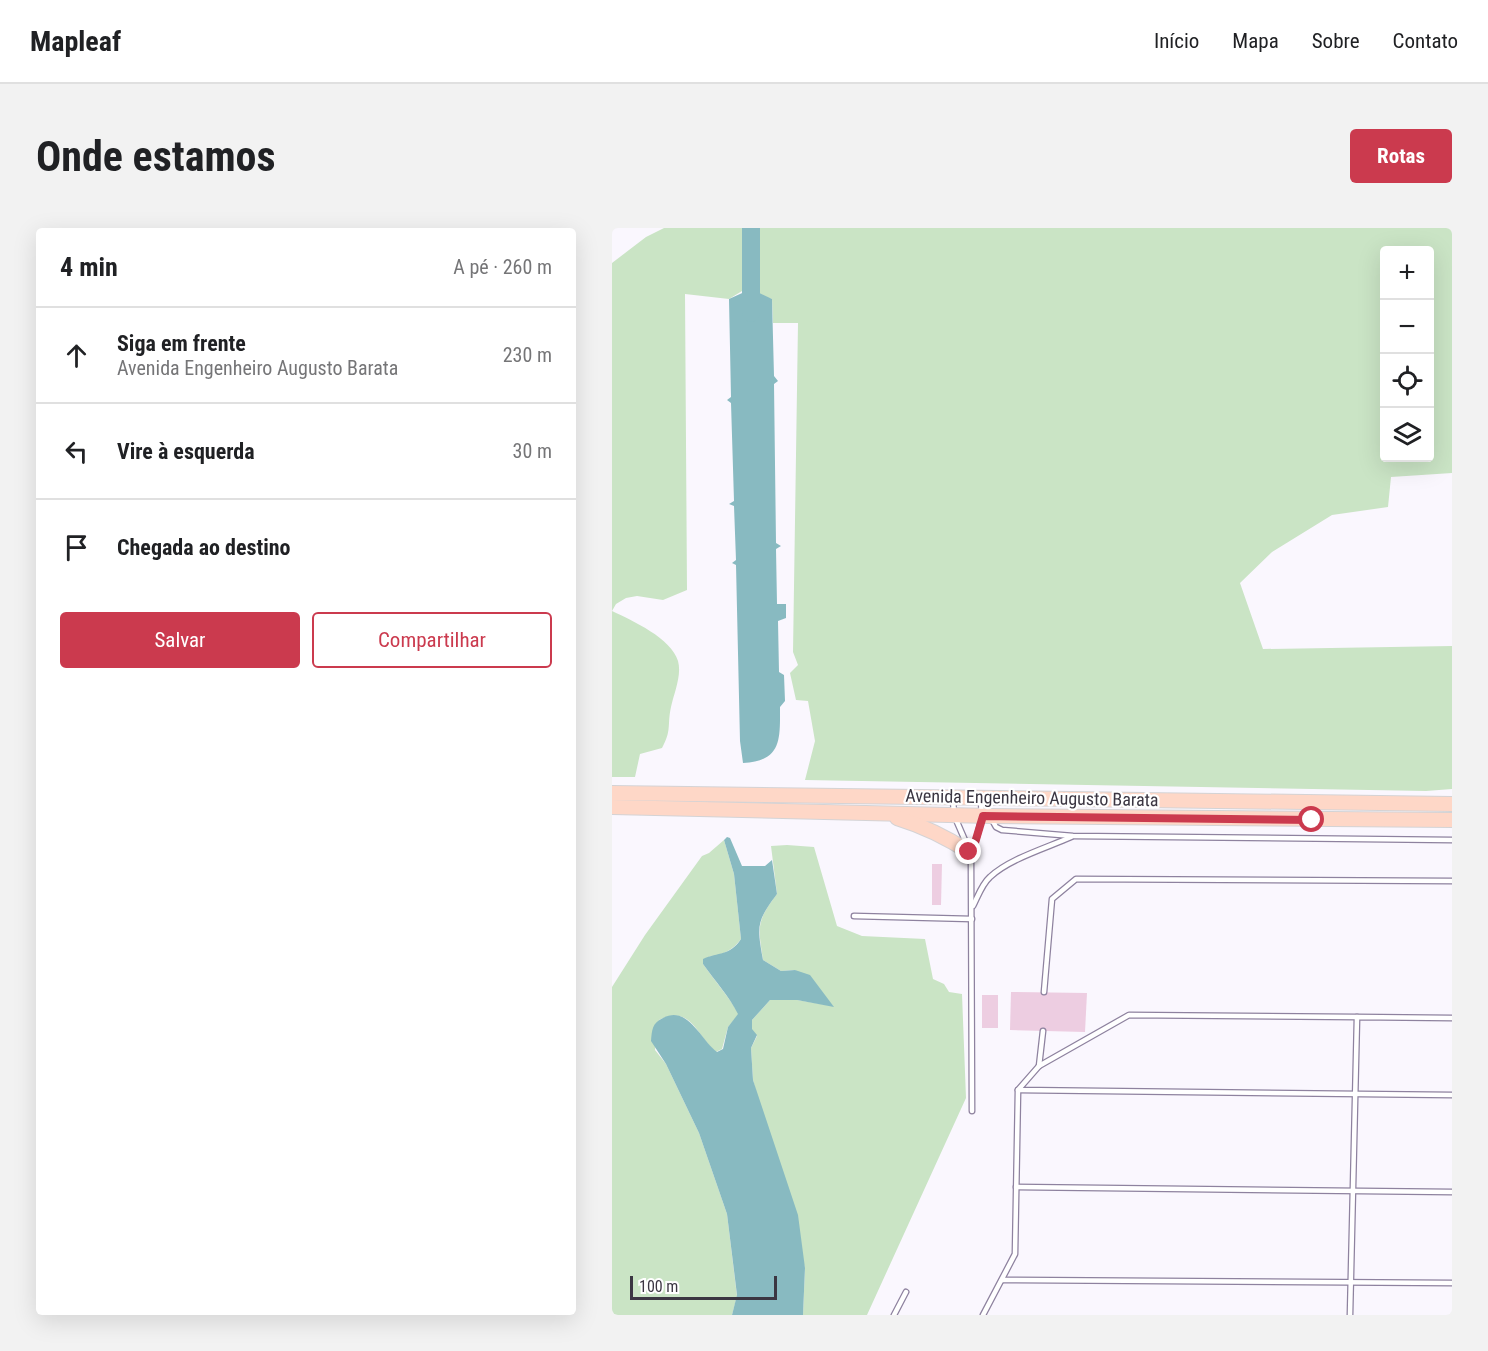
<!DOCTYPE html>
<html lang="pt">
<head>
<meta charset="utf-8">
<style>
  :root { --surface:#fff; --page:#f2f2f2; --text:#202124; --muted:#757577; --line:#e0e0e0; --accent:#cb3a4e }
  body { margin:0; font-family:"Roboto Condensed",sans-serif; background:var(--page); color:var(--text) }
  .controls { position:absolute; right:18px; top:18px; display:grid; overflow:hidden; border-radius:6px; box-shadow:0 6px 24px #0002 }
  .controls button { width:54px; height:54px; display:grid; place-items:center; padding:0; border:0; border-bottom:2px solid var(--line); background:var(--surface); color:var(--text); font:30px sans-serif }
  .scale { position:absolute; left:18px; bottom:15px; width:147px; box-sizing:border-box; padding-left:6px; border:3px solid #3b3642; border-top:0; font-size:16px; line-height:21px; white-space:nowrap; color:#3b3642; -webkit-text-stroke:4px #fff; paint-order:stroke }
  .stop { position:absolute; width:18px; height:18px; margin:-14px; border:4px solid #cb3a4e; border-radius:50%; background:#fff }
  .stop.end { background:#cb3a4e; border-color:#fff; box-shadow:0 2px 6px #0008 }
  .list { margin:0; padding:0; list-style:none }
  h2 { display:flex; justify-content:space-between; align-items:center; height:78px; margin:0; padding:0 24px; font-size:26px }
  h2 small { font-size:20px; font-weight:400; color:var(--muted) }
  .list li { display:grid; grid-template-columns:39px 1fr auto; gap:18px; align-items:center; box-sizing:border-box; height:96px; padding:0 24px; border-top:2px solid var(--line) }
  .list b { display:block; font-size:22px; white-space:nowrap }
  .list p { margin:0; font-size:20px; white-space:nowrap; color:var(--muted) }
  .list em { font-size:20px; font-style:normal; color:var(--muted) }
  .actions { display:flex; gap:12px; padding:18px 24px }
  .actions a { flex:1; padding:14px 0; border:2px solid var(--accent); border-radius:6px; text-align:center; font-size:21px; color:var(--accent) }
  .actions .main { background:var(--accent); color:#fff }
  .icon { flex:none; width:33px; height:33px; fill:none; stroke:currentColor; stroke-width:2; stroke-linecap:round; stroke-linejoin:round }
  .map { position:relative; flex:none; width:840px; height:1087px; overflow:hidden; border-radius:6px }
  header { display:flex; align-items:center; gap:36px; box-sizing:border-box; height:84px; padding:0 30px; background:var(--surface); border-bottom:2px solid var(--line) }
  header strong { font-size:28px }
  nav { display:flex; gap:33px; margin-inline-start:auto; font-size:21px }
  .intro { display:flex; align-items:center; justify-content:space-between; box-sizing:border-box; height:144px; padding:0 36px }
  h1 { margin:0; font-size:42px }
  .button { padding:15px 27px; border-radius:6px; background:var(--accent); color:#fff; font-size:21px; font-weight:700 }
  main { display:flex; gap:36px; padding:0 36px }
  aside { flex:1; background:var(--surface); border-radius:6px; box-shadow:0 6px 24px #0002 }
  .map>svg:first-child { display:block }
</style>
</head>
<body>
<header>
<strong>Mapleaf</strong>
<nav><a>Início</a><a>Mapa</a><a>Sobre</a><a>Contato</a></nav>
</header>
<div class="intro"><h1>Onde estamos</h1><a class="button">Rotas</a></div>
<main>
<aside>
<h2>4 min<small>A pé · 260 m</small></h2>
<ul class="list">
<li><svg class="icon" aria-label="ahead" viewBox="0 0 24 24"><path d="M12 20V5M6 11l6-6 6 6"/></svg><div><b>Siga em frente</b><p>Avenida Engenheiro Augusto Barata</p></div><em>230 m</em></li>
<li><svg class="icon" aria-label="left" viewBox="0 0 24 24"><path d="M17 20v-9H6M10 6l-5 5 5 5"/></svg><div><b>Vire à esquerda</b></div><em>30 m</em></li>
<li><svg class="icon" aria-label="arrive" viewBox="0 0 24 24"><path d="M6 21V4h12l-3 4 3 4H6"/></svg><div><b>Chegada ao destino</b></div></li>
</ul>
<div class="actions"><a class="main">Salvar</a><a>Compartilhar</a></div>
</aside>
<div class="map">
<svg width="840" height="1087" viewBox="0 0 840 1087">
  <rect width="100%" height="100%" fill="#faf7fe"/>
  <g fill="#cae4c5" fill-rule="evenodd">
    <path d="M52,0H840V245L779,249L776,279L720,287L660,324L628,355L651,421L840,418V561L814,563L193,552L203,513L196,473L184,472L178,445L186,437L181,424L186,95H161L160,71L130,63L117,71L73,66L75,362L51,372L25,368L14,370L4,376L0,383C21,393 59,410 66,433C70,447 62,465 59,479C55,497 60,502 50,520L28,526L23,549H0V35L34,9ZM772,22H818V230H772Z"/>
    <path d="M112,612L122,646L129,711C122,721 110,728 98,728L91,736C103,753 116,768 127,786L116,799L110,821L104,824C84,807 79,776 47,792L43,822L54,836L87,905L115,986L125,1068L120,1087H0V759L33,707L90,628L97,625Z"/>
    <path d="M175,617L202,619L225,698L250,708L313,711L321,751L332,756L337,764L350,766L354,870L255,1087H191L193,1040L141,852L139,820L145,808L139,801L140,792L158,772H185L221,778L183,742L169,743L151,732C146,698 144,694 165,666L159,618Z"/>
  </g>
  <g fill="#88bac1">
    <path d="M139,61L160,71L162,148L166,153L162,156L164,315L169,318L164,321L165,376H174V390L166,393L167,444L172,447L173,473L168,479C168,511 170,533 131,535L128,513L124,337L120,335L124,332L122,278L117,276L122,273L119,175L115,172L119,169L117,71Z"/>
    <path d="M115,609L118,610L130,638H153L160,632L165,666C144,694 145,698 151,732L169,743L183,742L198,747L222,779L185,772H158L140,792V801L145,807L139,820L141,852L186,987L193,1040L191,1087H120L125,1067L115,986L87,905L54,836L39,813C40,802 40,795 51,790C76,777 88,811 105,824L111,821L116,799L126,786C117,768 103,753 91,736V731C106,724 118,728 129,711L122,646L112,612Z"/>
  </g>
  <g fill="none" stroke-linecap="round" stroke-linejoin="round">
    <path stroke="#88bac1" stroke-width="18" d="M139,0V85"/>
  </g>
  <g fill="#edcde1">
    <path d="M320,636H330L329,677H320Z"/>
    <path d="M399,764L475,765L473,804L398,802Z"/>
    <rect x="370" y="767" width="16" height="33"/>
  </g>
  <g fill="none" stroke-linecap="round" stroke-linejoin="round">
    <defs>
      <g id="service">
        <path d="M341,571L342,587L355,617"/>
        <path d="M379,590L384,599L390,602L461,608L840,612"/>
        <path d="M361,678C366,668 370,656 378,649C397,631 434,620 459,609"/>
        <path d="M242,688L360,691"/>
        <path d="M432,764L440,671L464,651L840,653"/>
        <path d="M431,803L427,838L406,862L840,867"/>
        <path d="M427,838L517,787L745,789"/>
        <path d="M360,883L359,628C365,609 371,593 369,573"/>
        <path d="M404,959L840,964"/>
        <path d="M390,1052L840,1055"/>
        <path d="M282,1087L294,1064"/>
        <path d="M371,1087L403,1026L406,862"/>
        <path d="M738,1087L745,789L840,790"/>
      </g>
      <g id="primary">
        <path d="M0,565L840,576"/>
        <path d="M0,579L378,588L840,592"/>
        <path d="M285,590C311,598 334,609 357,624"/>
      </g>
    </defs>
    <use href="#service" stroke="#8e829f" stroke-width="7"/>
    <use href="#primary" stroke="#d4d3d5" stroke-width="16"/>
    <use href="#service" stroke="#fff" stroke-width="4.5"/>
    <use href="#primary" stroke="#fed7c7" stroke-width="14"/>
  </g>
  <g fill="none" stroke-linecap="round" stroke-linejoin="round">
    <path stroke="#cb3a4e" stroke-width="8" d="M357,624L359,628L371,588L700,592"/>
  </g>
  <g text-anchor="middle" stroke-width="4.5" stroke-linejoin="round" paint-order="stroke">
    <g font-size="18" fill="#3b3642" stroke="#fff">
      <text transform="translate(420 570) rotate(1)" y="6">Avenida Engenheiro Augusto Barata</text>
    </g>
  </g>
</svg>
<div class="controls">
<button>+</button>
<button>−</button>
<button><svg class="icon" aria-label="locate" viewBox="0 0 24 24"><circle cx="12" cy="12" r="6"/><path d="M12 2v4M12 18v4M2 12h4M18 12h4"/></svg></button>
<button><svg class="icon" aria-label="layers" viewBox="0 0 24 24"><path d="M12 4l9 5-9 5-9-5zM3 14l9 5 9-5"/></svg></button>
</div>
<div class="scale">100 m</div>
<div class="stop" style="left:700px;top:592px"></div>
<div class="stop end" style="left:357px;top:624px"></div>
</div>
</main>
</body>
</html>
